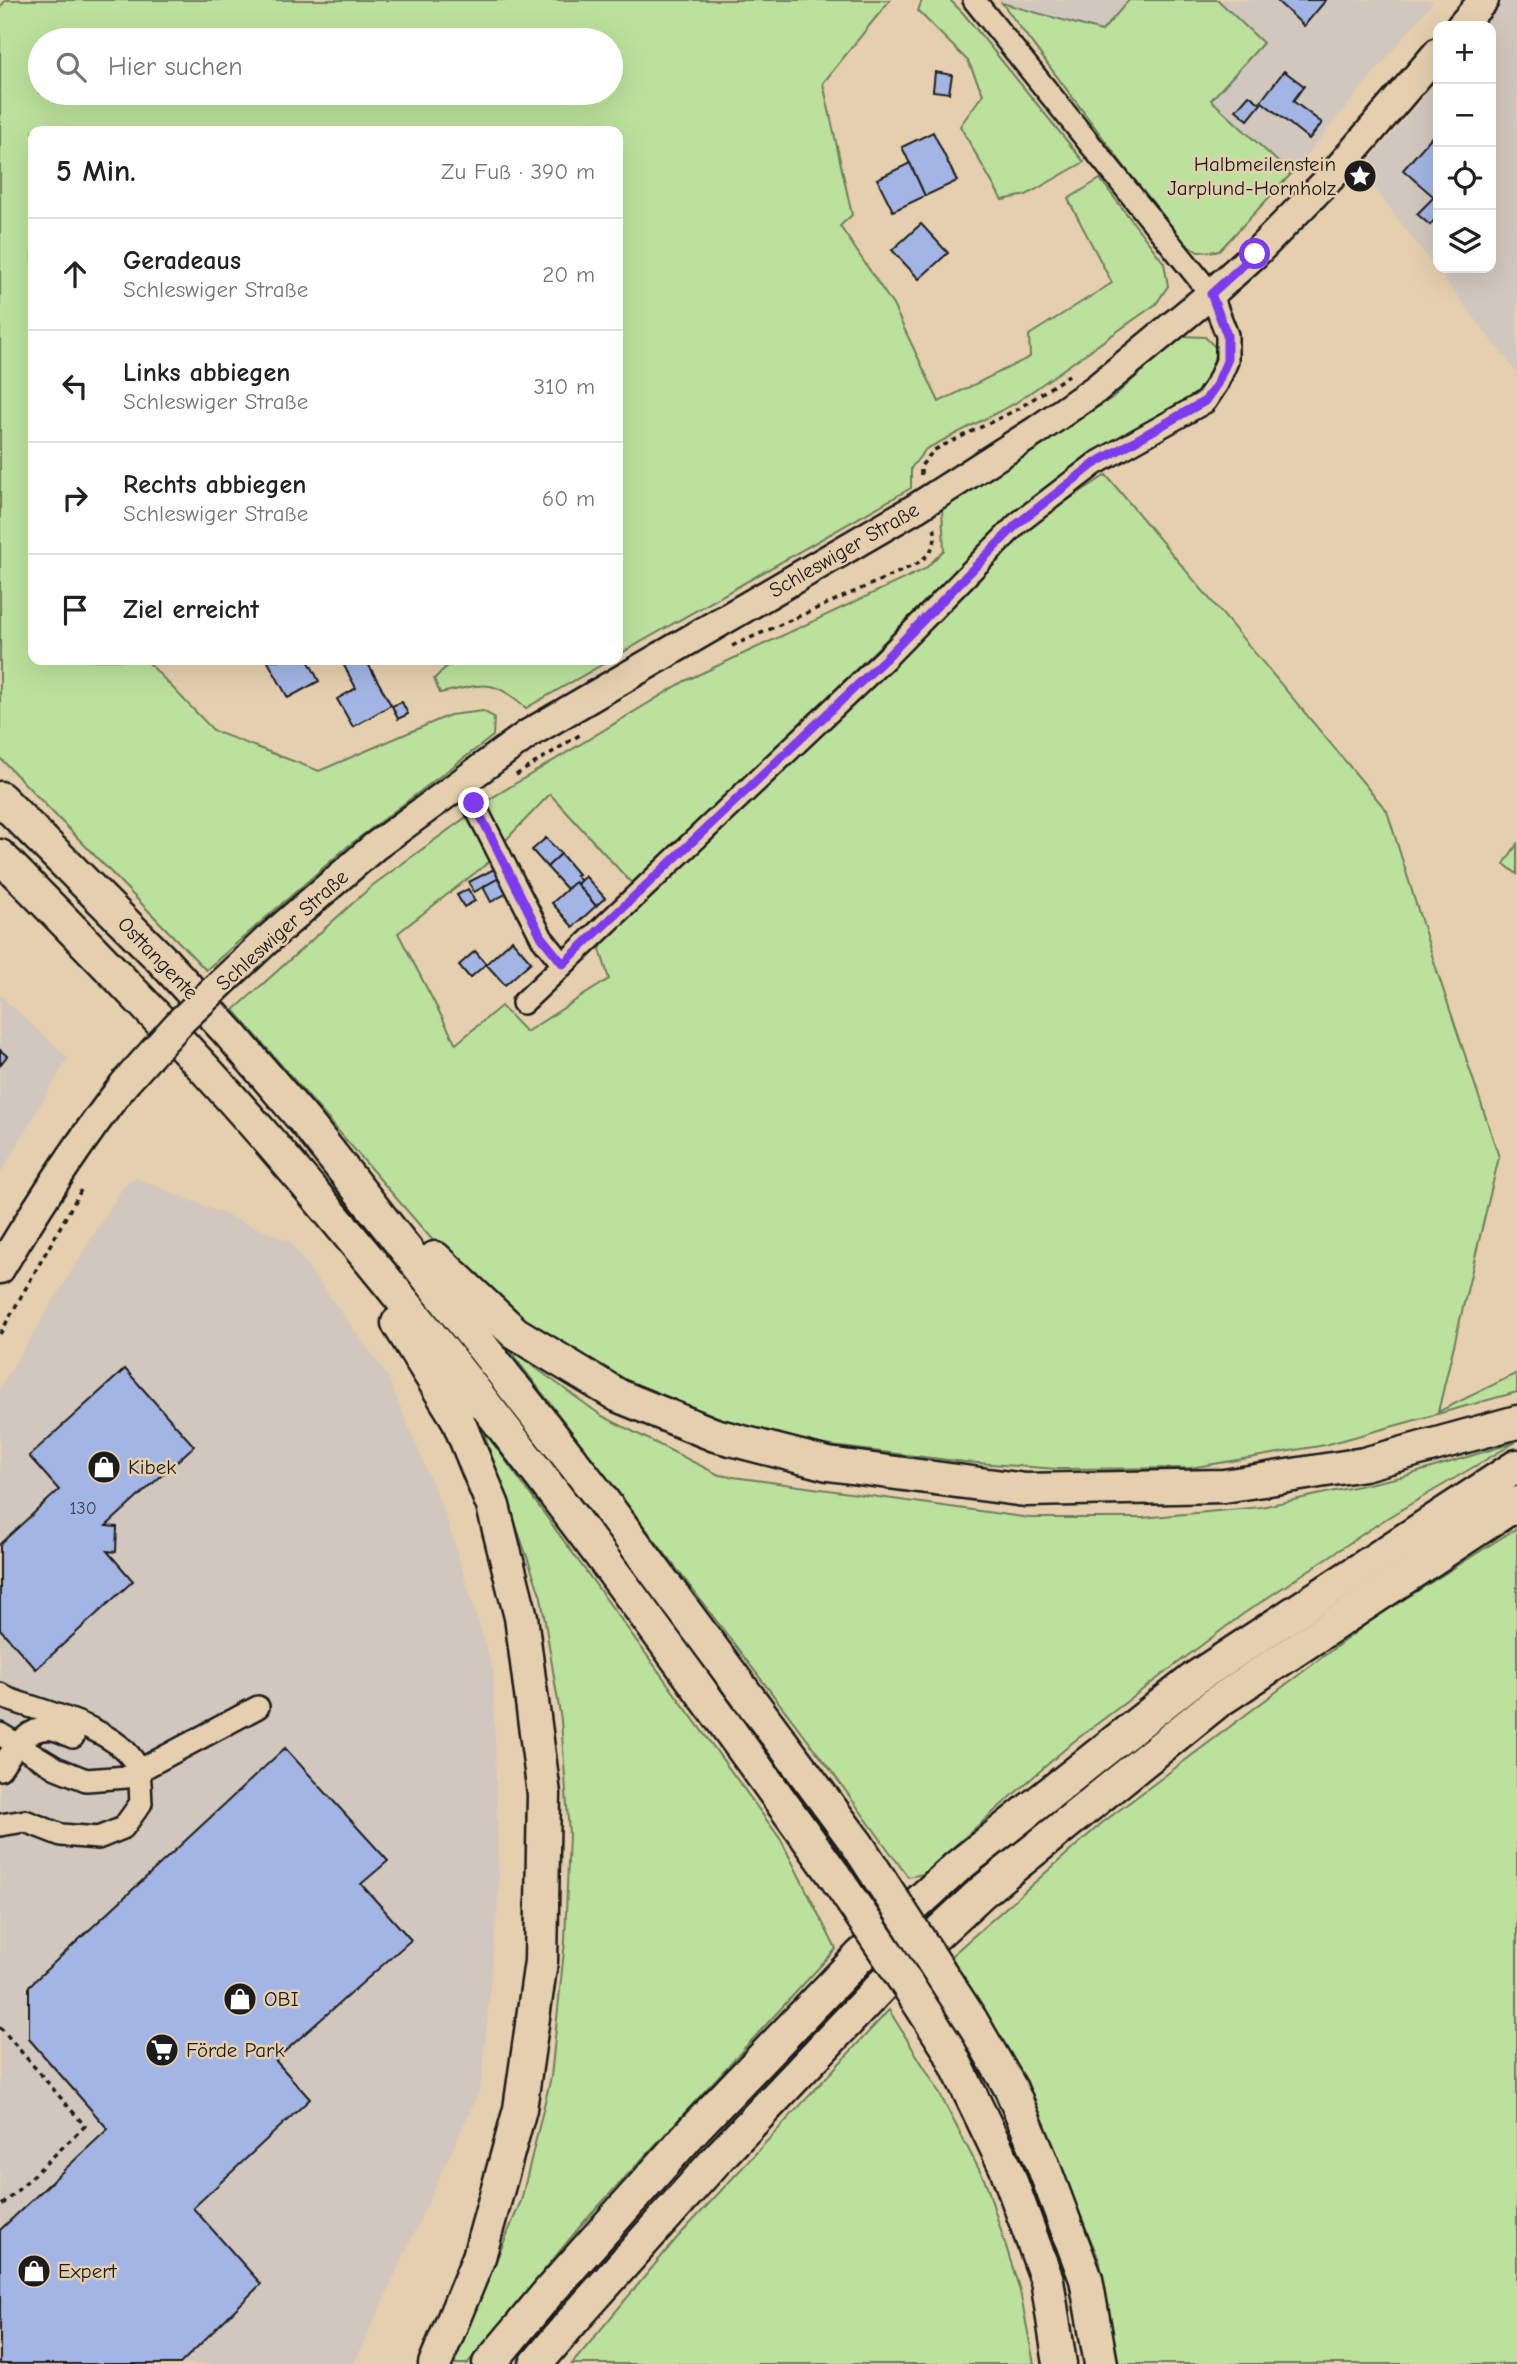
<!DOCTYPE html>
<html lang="de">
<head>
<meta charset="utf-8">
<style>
  :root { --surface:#fff; --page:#f6f6f6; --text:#202124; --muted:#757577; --line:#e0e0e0 }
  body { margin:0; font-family:"Comic Neue",sans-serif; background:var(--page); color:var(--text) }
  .controls { position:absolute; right:21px; top:21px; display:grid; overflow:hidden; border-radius:14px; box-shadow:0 7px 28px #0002 }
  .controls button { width:63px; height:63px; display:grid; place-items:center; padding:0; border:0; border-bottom:2px solid var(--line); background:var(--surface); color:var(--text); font:35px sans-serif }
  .stop { position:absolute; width:21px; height:21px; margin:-16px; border:5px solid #7c3aed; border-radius:50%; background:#fff }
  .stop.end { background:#7c3aed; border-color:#fff; box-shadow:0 2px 7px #0008 }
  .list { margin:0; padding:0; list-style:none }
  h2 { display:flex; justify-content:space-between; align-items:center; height:91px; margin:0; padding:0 28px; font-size:30px }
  h2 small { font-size:23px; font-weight:400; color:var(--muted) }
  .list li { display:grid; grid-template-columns:46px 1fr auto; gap:21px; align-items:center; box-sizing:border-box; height:112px; padding:0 28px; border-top:2px solid var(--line) }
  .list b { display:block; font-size:26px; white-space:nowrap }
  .list p { margin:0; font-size:23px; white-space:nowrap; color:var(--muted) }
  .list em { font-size:23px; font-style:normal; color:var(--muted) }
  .icon { flex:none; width:38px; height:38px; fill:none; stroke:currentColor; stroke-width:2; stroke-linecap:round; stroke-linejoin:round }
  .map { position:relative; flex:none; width:1517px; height:2364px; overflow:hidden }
  .search { position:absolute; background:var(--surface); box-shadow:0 7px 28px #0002; left:28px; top:28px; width:595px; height:77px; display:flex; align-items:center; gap:18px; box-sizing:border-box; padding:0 24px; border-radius:38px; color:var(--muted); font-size:26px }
  .panel { position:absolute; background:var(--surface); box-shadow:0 7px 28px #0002; left:28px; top:126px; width:595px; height:539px; border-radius:14px }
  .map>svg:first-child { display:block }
</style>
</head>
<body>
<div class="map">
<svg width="1517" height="2364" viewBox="0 0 1517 2364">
  <rect width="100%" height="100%" fill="#e5cfae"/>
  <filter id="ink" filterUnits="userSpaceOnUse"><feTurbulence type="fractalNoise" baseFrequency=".0143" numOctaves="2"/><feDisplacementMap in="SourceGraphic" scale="14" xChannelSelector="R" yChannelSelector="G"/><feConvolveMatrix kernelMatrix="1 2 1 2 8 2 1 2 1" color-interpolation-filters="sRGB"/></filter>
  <g filter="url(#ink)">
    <g fill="#d1c7be">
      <path d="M998,0H1129L1102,31L1002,3Z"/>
      <path d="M1218,0H1434L1291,174L1211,100L1263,43Z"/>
      <path d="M1503,0H1517V373L1361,171L1438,79V268H1491V26H1482Z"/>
      <path d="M0,995L68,1058L0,1174Z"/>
      <path d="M136,1178L289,1241L387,1375L446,1517L493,1670L499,1890L481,2087L354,2364H0V1388L125,1184Z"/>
    </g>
    <g fill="#bce19c" stroke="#6c7e5c" stroke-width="2" fill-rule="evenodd">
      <path d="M6,0H890L823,83L852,215L840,226L893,305L939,402L1030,357L1029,335L1112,283L1068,199L1100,179L1164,263L1168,286L1156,304L1014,404L926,449L911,468V488L618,655V131H33V660H146L214,731L319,771L450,715L483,711L494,717L493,736L347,847L206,970L0,758V7ZM40,40H611V93H40Z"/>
      <path d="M922,0H950L963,13L1084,162L1026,195L1002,200L960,126L983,94L968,61L918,11Z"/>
      <path d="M1129,0H1218L1263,43L1211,100L1291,174L1219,251L1198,252L1177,237L1002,3L1102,31Z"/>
      <path d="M1182,336L1205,337L1216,348L1212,369L1194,397L1005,523L635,887L550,794L502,844L485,802L685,681L925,569L944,550L942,508L1112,398Z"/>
      <path d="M1106,475L1387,811L1437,971L1499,1157L1438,1412L1517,1373V1392L1325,1445L1190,1468L1057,1469L965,1462L815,1444L689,1412L586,1364L522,1321L435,1243L234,1010L373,885L469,815L494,858L398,933L456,1044L501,1006L526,1032L609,979L600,949L608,934L1036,521Z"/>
      <path d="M453,660H610L526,708C492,676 482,685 440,693L434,679Z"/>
      <path d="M1517,844V874L1504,864Z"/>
      <path d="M507,1347L602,1416L719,1475L1030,1518H1142L1261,1507L1405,1476L1516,1442L1387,1518L1243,1614L1073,1742L923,1874L908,1877L832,1772Z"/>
      <path d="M482,1428L781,1840L836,1949L583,2223L467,2364H453L521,2201L551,2077L565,1941L569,1834L561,1720L541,1597Z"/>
      <path d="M1517,1528V2364H1114L1100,2262L1022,2077L951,1956L1102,1823L1373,1619Z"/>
      <path d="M889,2010L935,2085L986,2183L1020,2291L1034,2364H572L676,2239Z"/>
    </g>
    <g fill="#a3b5e4" stroke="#1c1c1c" stroke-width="2">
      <path d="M1276,0H1326L1304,26Z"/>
      <path d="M1284,71L1304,86L1293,101L1322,123L1309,139L1261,101Z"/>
      <path d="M935,72L952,75L949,93L933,91Z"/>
      <path d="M1249,95L1261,104L1248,120L1236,110Z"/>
      <path d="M933,132L957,181L925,196L902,147Z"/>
      <path d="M1435,133L1438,135V193L1434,197L1403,170Z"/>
      <path d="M910,163L925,196L893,211L877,179Z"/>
      <path d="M1438,193V216L1430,225L1417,214Z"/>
      <path d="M921,224L948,253L919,279L892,250Z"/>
      <path d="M267,660H308L319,681L288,698Z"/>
      <path d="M341,660H366L391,705L353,727L337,699L356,688Z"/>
      <path d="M402,702L408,714L398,719L392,706Z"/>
      <path d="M546,838L561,854L547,867L532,850Z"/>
      <path d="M561,854L578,874L576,875L581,881L577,884L575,882L567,889L547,867Z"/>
      <path d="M494,869L499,878L474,892L469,882Z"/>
      <path d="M585,876L605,898L596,906L577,884Z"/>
      <path d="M499,878L507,893L491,902L483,887Z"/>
      <path d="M575,882L596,906L573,927L552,903Z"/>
      <path d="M468,889L475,901L464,907L457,895Z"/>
      <path d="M512,940L531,962L505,985L486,964Z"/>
      <path d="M475,951L486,964L470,978L459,965Z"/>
      <path d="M0,1050L7,1056L0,1065Z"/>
      <path d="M125,1369L194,1446L106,1526L117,1527L116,1552L107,1551L133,1581L36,1669L0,1629V1544L59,1490L29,1456Z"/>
      <path d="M285,1748L388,1861L361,1884L411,1940L275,2060L310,2099L193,2208L261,2284L180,2364H0V2230L108,2129L29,2039V1986Z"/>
    </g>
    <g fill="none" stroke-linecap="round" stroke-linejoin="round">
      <defs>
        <g id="minor">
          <path d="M462,781L542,938L563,964"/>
          <path d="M523,1003L885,659L1017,524L1095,464L1205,402L1217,384L1227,361V335L1211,294L974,0"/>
          <path d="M0,1694L8,1699C44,1712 125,1730 138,1770C141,1780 140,1793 141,1803L123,1828L98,1838L61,1835L25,1821L0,1825"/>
          <path d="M0,1734L56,1768L86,1780L127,1777L258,1707"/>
          <path d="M0,1769C12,1752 27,1725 52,1729C59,1730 66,1734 73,1737"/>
        </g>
        <g id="major">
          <path d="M1461,26L1484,0"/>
          <path d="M267,940L374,847L528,734L916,508L1036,431L1096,389L1211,294L1255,254L1331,177L1438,52"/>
          <path d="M0,1269C38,1205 79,1142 125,1083"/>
        </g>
        <g id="highway">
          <path d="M0,798L163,961L231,1035L308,1125L597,1493L857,1844"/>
          <path d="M0,856C96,953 192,1051 281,1155C479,1384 657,1629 834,1875"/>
          <path d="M435,1258L515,1333L619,1396L715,1435L828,1464L1025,1490L1224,1486L1364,1464L1517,1422"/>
          <path d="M398,1323L457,1418L493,1506L521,1617L544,1794L541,1961L520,2109L479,2257L435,2364"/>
          <path d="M971,2020L1011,2089L1043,2165L1086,2279L1101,2364"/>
          <path d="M948,2048L1006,2168L1047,2280L1060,2364"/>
          <path d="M489,2364L548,2293L695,2128L860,1956L957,1867L1195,1678L1517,1466"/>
          <path d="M536,2364L574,2319L719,2157L887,1980L982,1892L1217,1702L1517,1503"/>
        </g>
      </defs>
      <use href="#minor" stroke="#1c1c1c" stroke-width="26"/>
      <use href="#major" stroke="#1c1c1c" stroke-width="33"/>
      <use href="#highway" stroke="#1c1c1c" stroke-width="37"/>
      <g stroke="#1c1c1c" stroke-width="3.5" stroke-dasharray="5 5" stroke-linecap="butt">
        <path d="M921,475V466L934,450L1018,409L1069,375"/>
        <path d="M732,646L917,564C931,553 938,544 934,526"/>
        <path d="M516,775L581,734"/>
        <path d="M0,1334L81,1190"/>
        <path d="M0,2027L85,2126L0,2207"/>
      </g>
      <use href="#minor" stroke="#e5cfae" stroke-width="21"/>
      <use href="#major" stroke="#e5cfae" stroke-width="28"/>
      <use href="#highway" stroke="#e5cfae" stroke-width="32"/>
      <defs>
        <path id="major-bridge" d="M125,1083L182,1020L267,940"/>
        <g id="highway-bridge">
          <path d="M857,1844L971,2020"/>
          <path d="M834,1875L892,1961L948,2048"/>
        </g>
      </defs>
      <use href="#major-bridge" stroke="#1c1c1c" stroke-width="33" stroke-linecap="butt"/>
      <use href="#highway-bridge" stroke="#1c1c1c" stroke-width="37" stroke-linecap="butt"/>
      <use href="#major-bridge" stroke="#e5cfae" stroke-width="28"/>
      <use href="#highway-bridge" stroke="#e5cfae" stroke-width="32"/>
    </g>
  </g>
  <g fill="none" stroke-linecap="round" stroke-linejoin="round" filter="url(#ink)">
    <path stroke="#7c3aed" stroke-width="9" d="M474,803L542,938L563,964L885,659L1017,524L1094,464L1205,401L1217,384L1227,361V335L1211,294L1255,254"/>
  </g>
  <defs>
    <symbol id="sight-disc" viewBox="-11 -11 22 22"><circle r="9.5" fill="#1c1c1c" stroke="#e5cfae"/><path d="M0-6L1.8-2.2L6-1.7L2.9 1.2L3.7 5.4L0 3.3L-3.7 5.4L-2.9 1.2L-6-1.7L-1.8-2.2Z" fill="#fff"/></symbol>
    <symbol id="shop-disc" viewBox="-11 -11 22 22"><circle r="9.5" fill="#1c1c1c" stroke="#e5cfae"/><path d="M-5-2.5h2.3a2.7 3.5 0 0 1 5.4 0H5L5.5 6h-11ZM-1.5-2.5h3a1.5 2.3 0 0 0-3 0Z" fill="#fff"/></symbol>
    <symbol id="supermarket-disc" viewBox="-11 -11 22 22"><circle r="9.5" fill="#1c1c1c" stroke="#e5cfae"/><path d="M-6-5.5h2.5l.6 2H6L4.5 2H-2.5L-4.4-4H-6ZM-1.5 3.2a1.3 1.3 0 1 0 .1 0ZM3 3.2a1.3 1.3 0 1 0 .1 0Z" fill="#fff"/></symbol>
  </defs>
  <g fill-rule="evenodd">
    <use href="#sight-disc" x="1341" y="157" width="38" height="38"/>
    <use href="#shop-disc" x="85" y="1448" width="38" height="38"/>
    <use href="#shop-disc" x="221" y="1980" width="38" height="38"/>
    <use href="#supermarket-disc" x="143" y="2031" width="38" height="38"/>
    <use href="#shop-disc" x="15" y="2252" width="38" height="38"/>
  </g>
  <g text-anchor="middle" stroke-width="5" stroke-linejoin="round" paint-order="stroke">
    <g font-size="18" fill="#3e424e">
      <text x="83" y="1514">130</text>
    </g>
    <g font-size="21" fill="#1c1c1c" stroke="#e5cfae" text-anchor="start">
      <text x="1336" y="171" text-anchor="end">Halbmeilenstein<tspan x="1336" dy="24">Jarplund-Hornholz</tspan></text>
      <text x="128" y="1474">Kibek</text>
      <text x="264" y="2006">OBI</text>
      <text x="186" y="2057">Förde Park</text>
      <text x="58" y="2278">Expert</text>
    </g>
    <g font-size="21" fill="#1c1c1c" stroke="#e5cfae">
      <text transform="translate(844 550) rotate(-30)" y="7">Schleswiger Straße</text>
      <text transform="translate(282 930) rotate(-42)" y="7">Schleswiger Straße</text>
      <text transform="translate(158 958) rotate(46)" y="7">Osttangente</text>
    </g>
  </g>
</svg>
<div class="controls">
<button>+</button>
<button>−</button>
<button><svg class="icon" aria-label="locate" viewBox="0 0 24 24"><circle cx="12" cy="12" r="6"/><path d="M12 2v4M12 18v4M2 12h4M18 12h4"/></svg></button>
<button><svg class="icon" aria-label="layers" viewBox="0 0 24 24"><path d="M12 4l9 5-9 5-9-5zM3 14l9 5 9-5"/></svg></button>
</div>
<div class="stop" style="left:1255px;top:254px"></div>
<div class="stop end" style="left:474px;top:803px"></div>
<div class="search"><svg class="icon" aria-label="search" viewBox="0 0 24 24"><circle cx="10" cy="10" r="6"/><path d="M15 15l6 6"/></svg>Hier suchen</div>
<section class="panel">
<h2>5 Min.<small>Zu Fuß · 390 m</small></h2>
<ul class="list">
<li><svg class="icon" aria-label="ahead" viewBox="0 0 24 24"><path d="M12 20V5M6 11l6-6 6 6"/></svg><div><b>Geradeaus</b><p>Schleswiger Straße</p></div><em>20 m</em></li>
<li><svg class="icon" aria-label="left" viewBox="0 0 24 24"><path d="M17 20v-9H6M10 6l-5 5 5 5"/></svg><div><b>Links abbiegen</b><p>Schleswiger Straße</p></div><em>310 m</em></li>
<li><svg class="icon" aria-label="right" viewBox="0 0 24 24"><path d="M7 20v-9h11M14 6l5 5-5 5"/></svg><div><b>Rechts abbiegen</b><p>Schleswiger Straße</p></div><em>60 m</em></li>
<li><svg class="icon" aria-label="arrive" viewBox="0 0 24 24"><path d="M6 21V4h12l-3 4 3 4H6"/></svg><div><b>Ziel erreicht</b></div></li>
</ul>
</section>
</div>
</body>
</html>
